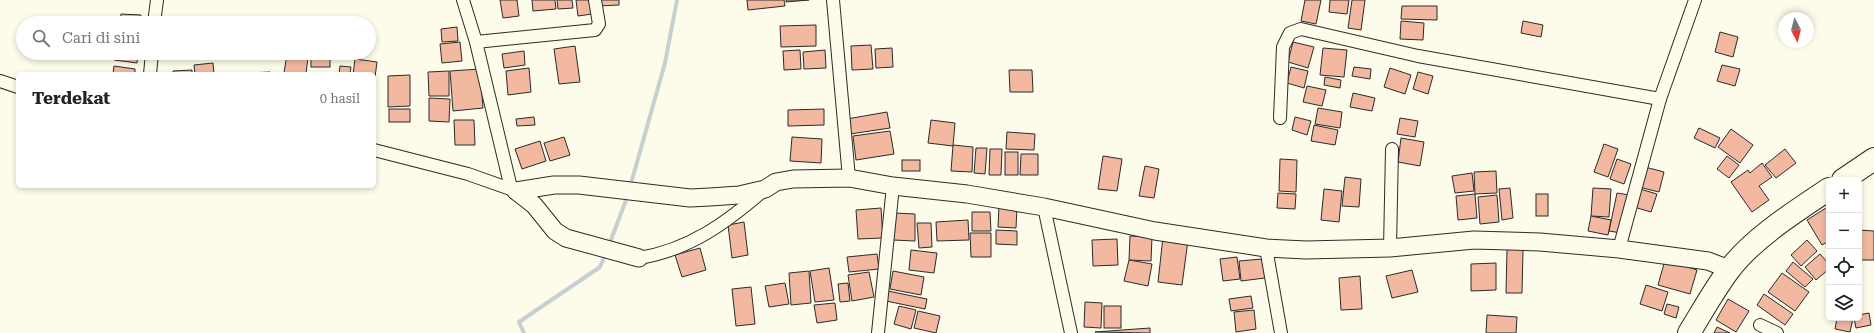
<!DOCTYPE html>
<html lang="id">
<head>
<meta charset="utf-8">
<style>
  :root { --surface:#fff; --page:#f6f6f6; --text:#222; --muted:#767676; --line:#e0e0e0 }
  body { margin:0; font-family:"Roboto Serif",serif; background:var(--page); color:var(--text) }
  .controls { position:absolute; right:12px; bottom:12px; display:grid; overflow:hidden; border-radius:6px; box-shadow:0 2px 6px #0003 }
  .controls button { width:36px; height:36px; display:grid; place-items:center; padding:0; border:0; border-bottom:1px solid var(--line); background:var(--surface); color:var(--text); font:20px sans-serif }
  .compass { position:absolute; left:1778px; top:12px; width:36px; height:36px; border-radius:50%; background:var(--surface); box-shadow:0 2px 6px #0003; rotate:173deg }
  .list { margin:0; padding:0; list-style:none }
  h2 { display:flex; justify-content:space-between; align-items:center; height:52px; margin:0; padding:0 16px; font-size:17px }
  h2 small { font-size:13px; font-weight:400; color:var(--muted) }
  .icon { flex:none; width:22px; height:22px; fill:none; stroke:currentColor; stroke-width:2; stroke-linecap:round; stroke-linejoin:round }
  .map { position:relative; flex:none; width:1874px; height:333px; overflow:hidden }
  .search { position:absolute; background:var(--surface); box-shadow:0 2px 6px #0003; left:16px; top:16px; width:360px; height:44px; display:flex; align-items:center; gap:10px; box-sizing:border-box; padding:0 14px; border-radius:22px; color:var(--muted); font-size:15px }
  .panel { position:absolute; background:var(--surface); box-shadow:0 2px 6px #0003; left:16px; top:72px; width:360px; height:116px; border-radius:6px }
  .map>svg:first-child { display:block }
</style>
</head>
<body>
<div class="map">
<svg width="1874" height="333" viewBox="0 0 1874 333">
  <rect width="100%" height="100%" fill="#fdfbea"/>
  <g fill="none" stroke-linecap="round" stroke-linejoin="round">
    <g stroke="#c7d0d0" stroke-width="4">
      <path d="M630,187L665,63L677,0"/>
      <path d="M609,245L628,195"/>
      <path d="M524,333L519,322L600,267L606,253"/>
    </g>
  </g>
  <g fill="#f2b8a0" stroke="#2b2b2b">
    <path d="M500,0H517L519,16L503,18Z"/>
    <path d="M532,0H555L556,9L533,11Z"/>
    <path d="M557,0H572L573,8L558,9Z"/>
    <path d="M576,0H591L592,14L578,16Z"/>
    <path d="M598,0H619V5L598,6Z"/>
    <path d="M747,0H784L785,6L748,10Z"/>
    <path d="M786,0H809L786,2Z"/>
    <path d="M1305,0H1321L1316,24L1301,21Z"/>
    <path d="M1330,0H1349L1347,14L1329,12Z"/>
    <path d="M1352,0H1365L1361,30L1348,28Z"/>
    <path d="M1402,6H1437V20L1401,19Z"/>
    <path d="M121,14L141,15L140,23H120Z"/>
    <path d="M220,17L221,23H193V18Z"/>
    <path d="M1401,21L1424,23L1423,40L1400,39Z"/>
    <path d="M1523,21L1543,25L1541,37L1521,33Z"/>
    <path d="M816,25V46L781,47L780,26Z"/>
    <path d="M457,27L458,41L442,42L441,29Z"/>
    <path d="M1720,32L1738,37L1733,57L1715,52Z"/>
    <path d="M460,42L462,61L442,63L440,44Z"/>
    <path d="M1293,42L1314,47L1308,68L1288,62Z"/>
    <path d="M871,45L873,69L852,70L851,46Z"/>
    <path d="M575,46L580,82L559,84L554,49Z"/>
    <path d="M892,48L893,67L876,68L875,49Z"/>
    <path d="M1323,48L1347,50L1344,77L1320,75Z"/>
    <path d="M800,50L801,69L784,70L783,51Z"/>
    <path d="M825,50L826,68L804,69L803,52Z"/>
    <path d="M524,51L525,65L504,68L502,54Z"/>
    <path d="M115,53H138L137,63L114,60Z"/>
    <rect x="311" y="53" width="19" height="14"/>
    <path d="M287,54L308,57L306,74L284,73Z"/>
    <path d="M355,59L377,62L374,85V74H353Z"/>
    <path d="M213,63L214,74H195L194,65Z"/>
    <path d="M1722,65L1740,69L1735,86L1717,81Z"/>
    <path d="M114,66L135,69V74H113Z"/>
    <path d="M340,66L351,67L350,74H339Z"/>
    <path d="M1291,67L1308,71L1304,88L1287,83Z"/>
    <path d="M1354,67L1371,69L1370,79L1352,76Z"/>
    <path d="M529,68L531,92L508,95L506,71Z"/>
    <path d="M1390,68L1411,75L1405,94L1384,87Z"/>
    <path d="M480,69L483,108L453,111L450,71Z"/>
    <path d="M192,70V74H173V71Z"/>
    <path d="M1009,70H1032L1033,92H1010Z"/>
    <path d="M449,71V96H429L428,72Z"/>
    <path d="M270,72V74H250L249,73Z"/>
    <path d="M1418,72L1433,76L1428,94L1413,89Z"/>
    <path d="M410,75V106L388,107V76Z"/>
    <path d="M1325,77L1341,80L1340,88L1324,85Z"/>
    <path d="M1307,86L1326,90L1322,106L1303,102Z"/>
    <path d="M1353,93L1375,98L1372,111L1350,107Z"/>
    <path d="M429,98L450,99L449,122L429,121Z"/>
    <path d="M1318,108L1342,112L1340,128L1315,124Z"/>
    <rect x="389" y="109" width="21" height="13"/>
    <path d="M824,109V125L788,126V110Z"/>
    <path d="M887,112L890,128L850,134L847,119Z"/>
    <path d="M534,117L535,125L517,126L516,119Z"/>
    <path d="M1295,117L1311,121L1307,135L1292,130Z"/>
    <path d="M1400,118L1418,121L1415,137L1397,134Z"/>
    <path d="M454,120H474L475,145H455Z"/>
    <path d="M931,120L955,123L953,146L928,143Z"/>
    <path d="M1314,125L1338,130L1335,145L1311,141Z"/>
    <path d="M1699,128L1720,138L1715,148L1694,138Z"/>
    <path d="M1731,129L1753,145L1740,163L1718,147Z"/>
    <path d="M890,131L894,154L856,160L853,136Z"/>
    <path d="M1007,132L1035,134L1034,150L1006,149Z"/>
    <path d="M564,137L570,155L550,161L544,143Z"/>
    <path d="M792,137L822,139L821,163L790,161Z"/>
    <path d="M1401,138L1424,142L1420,166L1398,162Z"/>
    <path d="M540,141L546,161L522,169L515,149Z"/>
    <path d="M1604,144L1618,149L1608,177L1594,172Z"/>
    <path d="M953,145L973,147L972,172L951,171Z"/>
    <path d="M976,148H987L985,174L974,173Z"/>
    <path d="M990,149H1002L1001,175H989Z"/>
    <path d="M1785,149L1796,163L1776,178L1765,165Z"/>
    <rect x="1005" y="152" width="13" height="23"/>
    <path d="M1021,154H1038V175H1020Z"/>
    <path d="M1103,156L1122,159L1117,191L1098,189Z"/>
    <path d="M1727,156L1739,165L1729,178L1717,169Z"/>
    <path d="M1280,159L1297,160L1296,192L1279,191Z"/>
    <path d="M1617,159L1631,164L1624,184L1610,179Z"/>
    <rect x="902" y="160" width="18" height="11"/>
    <path d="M1762,163L1772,177L1759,186L1769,200L1752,212L1731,182L1748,170L1750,173Z"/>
    <path d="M1145,166L1159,169L1154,198L1139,196Z"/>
    <path d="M1645,167L1664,172L1659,192L1639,187Z"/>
    <path d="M1496,171L1497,193L1475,194L1474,172Z"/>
    <path d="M1472,173L1474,191L1455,193L1452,176Z"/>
    <path d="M1345,177L1361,179L1359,207L1342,206Z"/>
    <path d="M1510,188L1513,218L1502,220L1499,189Z"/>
    <path d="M1593,188L1611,189L1609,217L1591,216Z"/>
    <path d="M1324,189L1342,191L1339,222L1321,220Z"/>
    <path d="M1640,189L1657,194L1651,212L1634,207Z"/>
    <path d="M1278,193L1296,194L1295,209L1277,208Z"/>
    <path d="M1617,193L1629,195L1621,233L1609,231Z"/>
    <path d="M1475,194L1477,218L1458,220L1456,196Z"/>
    <rect x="1536" y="194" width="12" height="22"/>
    <path d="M1497,195L1499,222L1480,224L1478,197Z"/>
    <path d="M999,206L1017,207L1016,228L998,227Z"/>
    <path d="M881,208L883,238L858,239L856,210Z"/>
    <path d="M1826,208L1829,213V241L1822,245L1807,220Z"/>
    <path d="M972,212H990L991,231H972Z"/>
    <path d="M894,213L915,214V241L893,240Z"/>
    <path d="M1591,216L1611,220L1608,235L1588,231Z"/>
    <path d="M968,220L969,240L937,241L936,222Z"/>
    <path d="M744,222L748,255L732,258L728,225Z"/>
    <path d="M917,223H931L932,247L919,248Z"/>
    <path d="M996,230L1017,231V245L996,244Z"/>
    <path d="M1859,230L1874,231V260H1859Z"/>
    <path d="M970,233H991V257H971Z"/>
    <path d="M1130,236L1152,237L1151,261L1129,260Z"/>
    <path d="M1163,237L1188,240L1182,285L1158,282Z"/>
    <path d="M1117,239L1118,265L1093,266L1092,240Z"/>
    <path d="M1807,240L1817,251L1801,266L1791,255Z"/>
    <path d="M700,248L706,270L682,277L675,255Z"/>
    <path d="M1507,249H1523L1522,293H1506Z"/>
    <path d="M911,250L937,253L934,273L909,270Z"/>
    <path d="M877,254L879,269L849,272L847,257Z"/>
    <path d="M1820,254L1829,264V269L1816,280L1805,267Z"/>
    <path d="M1237,257L1240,279L1223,281L1220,259Z"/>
    <path d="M1262,259L1265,278L1241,281L1239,261Z"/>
    <path d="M1129,260L1152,264L1148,286L1124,281Z"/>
    <path d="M1665,260L1697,270L1690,294L1658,285Z"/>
    <path d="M1793,262L1813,279L1805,287L1786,271Z"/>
    <path d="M1496,263V290L1471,291V264Z"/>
    <path d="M829,268L834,300L815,302L810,271Z"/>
    <path d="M1412,270L1418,292L1392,298L1386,276Z"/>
    <path d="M809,271L811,303L791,305L789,273Z"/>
    <path d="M893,271L924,277L921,295L890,289Z"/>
    <path d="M869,272L874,297L852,301L848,275Z"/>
    <path d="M1782,273L1809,292L1795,311L1768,292Z"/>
    <path d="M1360,276L1362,309L1341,310L1339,278Z"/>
    <path d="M785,283L789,304L769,307L765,286Z"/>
    <path d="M848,283L850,301L840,302L838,284Z"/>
    <path d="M1646,285L1668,292L1662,311L1640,304Z"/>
    <path d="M751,287L755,324L736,326L732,289Z"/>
    <path d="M888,291L927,299L925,309L886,301Z"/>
    <path d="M1764,294L1793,314L1785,325L1757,305Z"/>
    <path d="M1251,296L1253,308L1231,311L1229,299Z"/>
    <path d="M1728,299L1749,311L1736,332L1716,320Z"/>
    <path d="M1085,302L1102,303L1101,328L1084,327Z"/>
    <path d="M835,303L837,320L817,323L814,305Z"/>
    <path d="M1667,304L1679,307L1676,318L1664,314Z"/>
    <path d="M899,306L916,310L911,329L894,324Z"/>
    <rect x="1104" y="306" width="17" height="22"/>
    <path d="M1254,310L1256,329L1236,332L1234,312Z"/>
    <path d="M918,311L940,316L936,333L914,328Z"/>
    <path d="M1869,313L1871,325L1856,328L1854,318H1859V315Z"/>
    <path d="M1487,315L1517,317L1516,333H1486Z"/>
    <path d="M1837,318H1853L1850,332L1835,329Z"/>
    <path d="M1717,327L1730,333H1714Z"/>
    <path d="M1150,328V333L1095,332Z"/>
  </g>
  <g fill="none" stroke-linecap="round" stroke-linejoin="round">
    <defs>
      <g id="street">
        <path d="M463,0L476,42L511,188"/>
        <path d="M833,0L849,178"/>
        <path d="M154,23L157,0"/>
        <path d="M476,42L595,30L599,24L595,0"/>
        <path d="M150,74L152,53"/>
        <path d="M0,81L18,87"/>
        <path d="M1280,118L1283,47L1290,33L1301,29L1418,56L1660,99"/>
        <path d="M374,150L468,174L516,191"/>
        <path d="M1044,207L1071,333"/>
        <path d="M1266,248L1281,333"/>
        <path d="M1390,248L1392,149"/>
        <path d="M1619,249L1660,99L1695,0"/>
        <path d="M639,258C689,250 726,223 763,191"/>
        <path d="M1760,325L1777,333"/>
        <path d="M878,333L893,186"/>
      </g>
      <g id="secondary">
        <path d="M516,191L554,185H579L690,198L710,197L739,195L765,189L776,182L793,179L849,178L893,186L967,194L1044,207L1155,231L1266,248L1306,250L1390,248L1474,240L1540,242L1619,249L1708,261L1729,269"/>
        <path d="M516,191L534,205L555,231L566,238L639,258"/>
      </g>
      <g id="highway">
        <path d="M1843,180L1874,159"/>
        <path d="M1689,333C1702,312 1714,290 1729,270C1753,238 1796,211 1829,189"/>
      </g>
    </defs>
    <use href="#street" stroke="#2b2b2b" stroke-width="14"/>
    <use href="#secondary" stroke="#2b2b2b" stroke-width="19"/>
    <use href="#highway" stroke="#2b2b2b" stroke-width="24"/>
    <use href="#street" stroke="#fdfbea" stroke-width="12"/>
    <use href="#secondary" stroke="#fdfbea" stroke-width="17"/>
    <use href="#highway" stroke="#fdfbea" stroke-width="22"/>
  </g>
</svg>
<div class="controls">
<button>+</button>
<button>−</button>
<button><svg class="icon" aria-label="locate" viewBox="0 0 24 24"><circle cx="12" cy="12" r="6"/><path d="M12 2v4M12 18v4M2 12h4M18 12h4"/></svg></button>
<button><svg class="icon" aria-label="layers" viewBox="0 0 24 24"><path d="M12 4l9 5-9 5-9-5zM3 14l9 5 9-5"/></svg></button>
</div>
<svg class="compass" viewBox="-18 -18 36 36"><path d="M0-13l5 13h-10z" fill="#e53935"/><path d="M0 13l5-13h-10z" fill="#767676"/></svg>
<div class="search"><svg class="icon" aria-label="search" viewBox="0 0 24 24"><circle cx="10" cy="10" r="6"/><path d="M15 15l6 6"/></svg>Cari di sini</div>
<section class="panel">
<h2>Terdekat<small>0 hasil</small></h2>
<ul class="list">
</ul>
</section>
</div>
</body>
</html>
